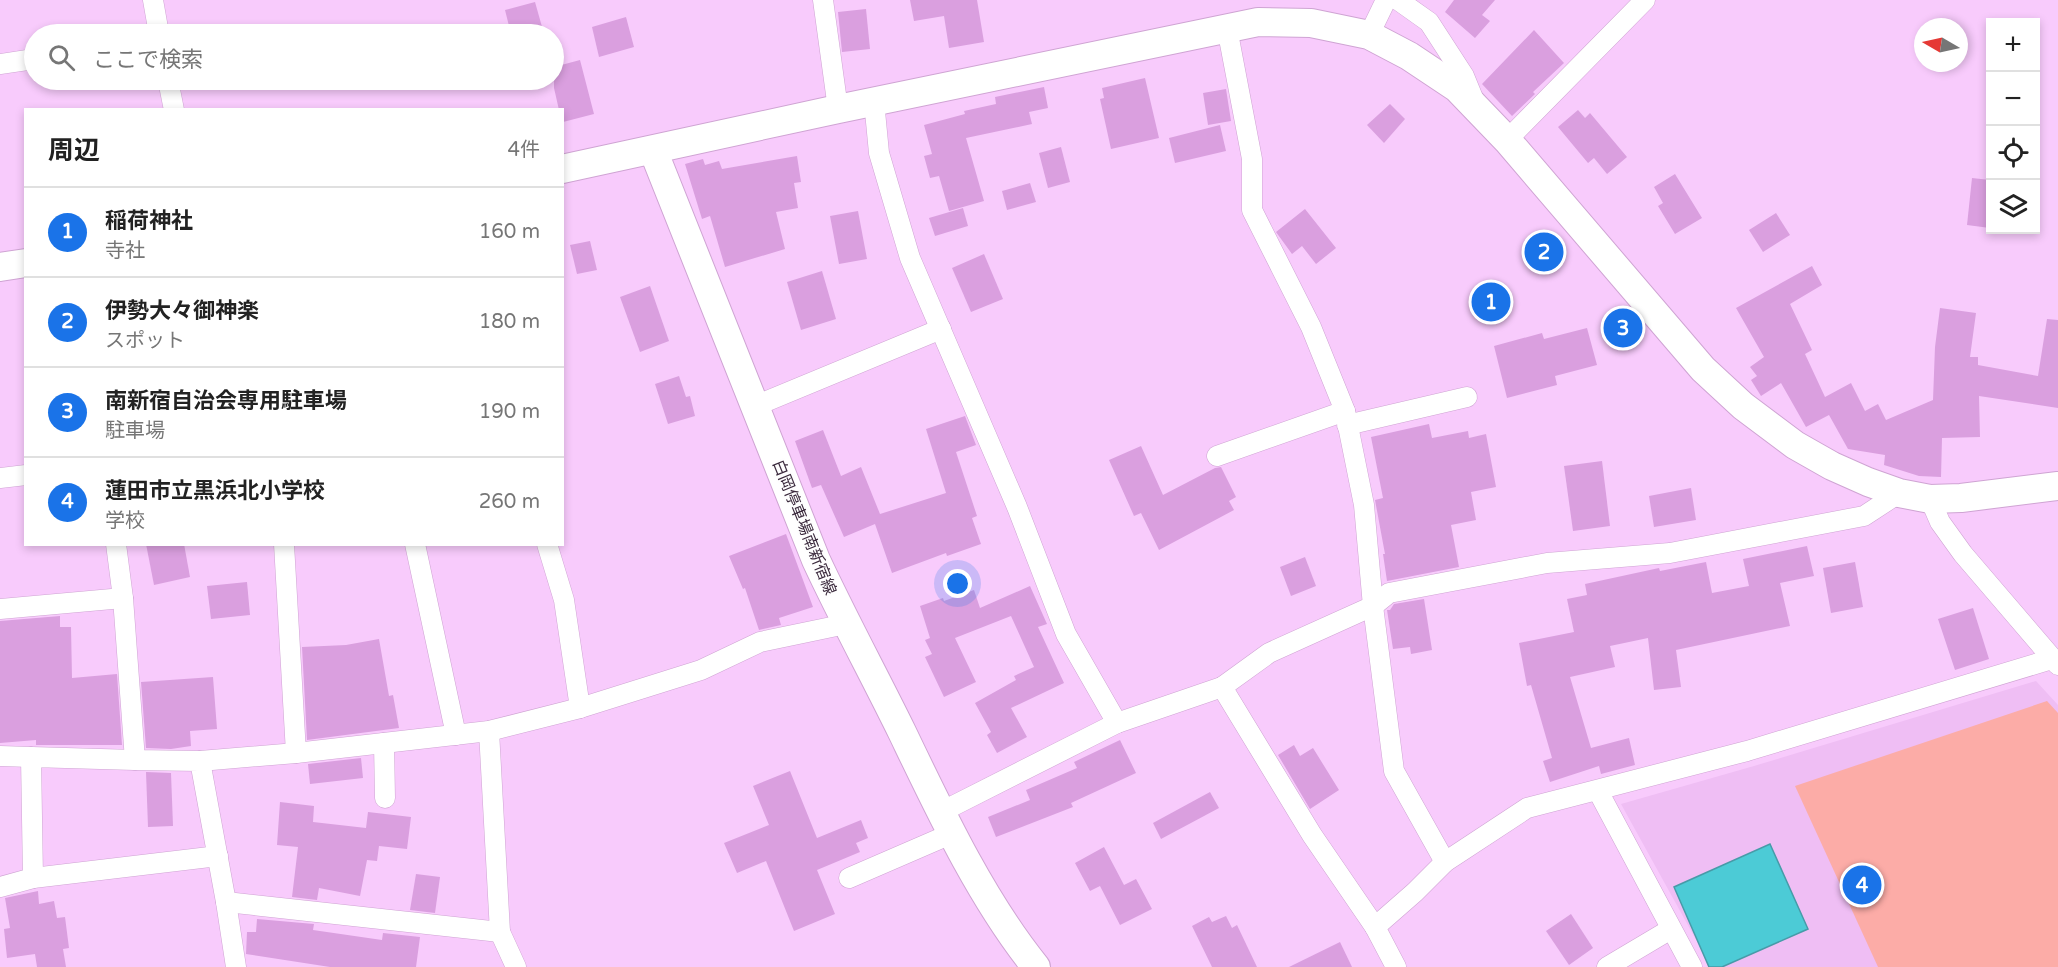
<!DOCTYPE html>
<html lang="ja">
<head>
<meta charset="utf-8">
<style>
  :root { --surface:#fff; --page:#f6f6f6; --text:#222; --muted:#767676; --line:#e0e0e0; --accent:#1a73e8 }
  body { margin:0; font-family:"Varela Round","Noto Sans JP",sans-serif; background:var(--page); color:var(--text) }
  .controls { position:absolute; right:18px; top:18px; display:grid; overflow:hidden; border-radius:0px; box-shadow:0 3px 9px #0003 }
  .controls button { width:54px; height:54px; display:grid; place-items:center; padding:0; border:0; border-bottom:2px solid var(--line); background:var(--surface); color:var(--text); font:30px sans-serif }
  .compass { position:absolute; left:1914px; top:18px; width:54px; height:54px; border-radius:50%; background:var(--surface); box-shadow:0 3px 9px #0003; rotate:279deg }
  .you { position:absolute; left:958px; top:584px; width:21px; height:21px; margin:-15px; border:4px solid #fff; border-radius:50%; background:#1a73e8; box-shadow:0 0 0 9px #1a73e833 }
  .badge { display:grid; place-items:center; width:39px; height:39px; border-radius:50%; background:var(--accent); color:#fff; font-size:20px; font-weight:700 }
  .pin { position:absolute; translate:-50% -50%; border:3px solid #fff; box-shadow:0 2px 6px #0006 }
  .list { margin:0; padding:0; list-style:none }
  h2 { display:flex; justify-content:space-between; align-items:center; height:78px; margin:0; padding:0 24px; font-size:26px }
  h2 small { font-size:20px; font-weight:400; color:var(--muted) }
  .list li { display:grid; grid-template-columns:39px 1fr auto; gap:18px; align-items:center; box-sizing:border-box; height:90px; padding:0 24px; border-top:2px solid var(--line) }
  .list b { display:block; font-size:22px; white-space:nowrap }
  .list p { margin:0; font-size:20px; white-space:nowrap; color:var(--muted) }
  .list em { font-size:20px; font-style:normal; color:var(--muted) }
  .icon { flex:none; width:33px; height:33px; fill:none; stroke:currentColor; stroke-width:2; stroke-linecap:round; stroke-linejoin:round }
  .map { position:relative; flex:none; width:2058px; height:967px; overflow:hidden }
  .search { position:absolute; background:var(--surface); box-shadow:0 3px 9px #0003; left:24px; top:24px; width:540px; height:66px; display:flex; align-items:center; gap:15px; box-sizing:border-box; padding:0 21px; border-radius:33px; color:var(--muted); font-size:22px }
  .panel { position:absolute; background:var(--surface); box-shadow:0 3px 9px #0003; left:24px; top:108px; width:540px; height:438px; border-radius:0px }
  .map>svg:first-child { display:block }
</style>
</head>
<body>
<div class="map">
<svg width="2058" height="967" viewBox="0 0 2058 967">
  <rect width="100%" height="100%" fill="#f8cbfc"/>
  <path fill="#efbef4" d="M2036,681L2058,705V967H1711L1621,804L1754,766Z"/>
  <path fill="#fcaca7" d="M2047,701L2058,713V967H1878L1795,786Z"/>
  <path fill="#4ccbd6" stroke="#479ba8" stroke-width="1.5" d="M1770,844L1808,929L1722,967H1709L1674,887Z"/>
  <g fill="#da9fdf">
    <path d="M910,0H977L984,42L949,48L944,16L914,21Z"/>
    <path d="M1454,0H1495L1482,15L1490,21L1475,38L1445,12Z"/>
    <path d="M535,2L544,34H511L505,10Z"/>
    <path d="M866,9L870,49L842,52L838,12Z"/>
    <path d="M626,17L634,47L599,57L592,27Z"/>
    <path d="M1534,30L1564,63L1533,92L1535,94L1512,116L1482,84Z"/>
    <path d="M580,60L594,114L563,122L562,110H559L554,88V67Z"/>
    <path d="M1145,78L1159,138L1111,149L1100,99L1104,98L1102,88Z"/>
    <path d="M1044,87L1048,108L1029,112L1032,124L966,138L984,201L949,211L939,176L930,178L924,156L932,154L924,125L965,114L964,111L996,104L995,97Z"/>
    <path d="M1226,89L1231,121L1208,125L1203,93Z"/>
    <path d="M1390,104L1405,119L1384,143L1367,125Z"/>
    <path d="M1578,110L1585,118L1590,113L1627,157L1607,174L1594,158L1588,163L1558,127Z"/>
    <path d="M1220,125L1226,151L1175,163L1169,138Z"/>
    <path d="M1061,147L1070,182L1048,188L1039,153Z"/>
    <path d="M797,156L801,182L794,183L798,208L776,212L785,249L725,267L710,216L702,219L685,164L703,159L705,165L719,161L722,169Z"/>
    <path d="M1675,174L1702,218L1675,234L1658,206L1663,203L1654,187Z"/>
    <path d="M1972,178L1990,180V228L1967,225Z"/>
    <path d="M1030,183L1036,202L1007,210L1002,191Z"/>
    <path d="M963,208L968,226L935,236L929,218Z"/>
    <path d="M1305,209L1336,248L1316,264L1302,246L1292,254L1276,232Z"/>
    <path d="M858,211L867,259L839,264L830,216Z"/>
    <path d="M1776,213L1790,235L1763,252L1749,230Z"/>
    <path d="M590,241L597,270L577,274L570,245Z"/>
    <path d="M984,254L1003,299L971,312L952,268Z"/>
    <path d="M1812,266L1822,285L1790,304L1812,350L1805,354L1825,397L1851,383L1865,411L1878,404L1886,420L1933,400L1935,347L1940,308L1976,313L1970,357H1978V365L2038,376L2047,319L2058,320V408L1979,396L1980,437L1942,438L1941,477L1919,476L1884,465L1885,455L1848,449L1829,415L1806,427L1781,383L1761,396L1751,380L1757,376L1750,367L1764,357L1736,308Z"/>
    <path d="M822,271L836,319L801,330L787,282Z"/>
    <path d="M650,286L669,341L640,352L620,297Z"/>
    <path d="M1587,328L1597,365L1555,376L1557,385L1507,398L1494,346L1542,333L1544,339Z"/>
    <path d="M679,376L686,397L690,396L695,416L668,424L655,384Z"/>
    <path d="M965,416L976,445L956,452L977,516L972,518L981,544L947,556L946,553L892,573L875,524L844,537L821,485L812,488L795,441L823,430L841,476L861,467L880,514L946,493L926,429Z"/>
    <path d="M1429,424L1432,438L1468,431L1469,438L1486,434L1496,487L1471,492L1476,520L1451,525L1459,567L1387,581L1383,554H1385L1375,500L1383,498L1371,437Z"/>
    <path d="M1141,446L1163,495L1215,468L1221,467L1236,497L1229,501L1234,510L1159,550L1141,513L1134,516L1109,460Z"/>
    <path d="M1602,461L1610,526L1573,531L1564,466Z"/>
    <path d="M1691,488L1696,520L1654,527L1649,496Z"/>
    <path d="M786,534L813,607L779,618L781,625L759,630L745,588L743,589L729,556Z"/>
    <path d="M146,544H184L190,577L154,585Z"/>
    <path d="M1807,546L1814,576L1780,583L1790,626L1676,650L1681,687L1654,690L1648,638L1610,646L1615,667L1570,677L1591,748L1629,738L1635,765L1601,774L1599,766L1550,782L1543,761L1552,758L1531,685L1527,686L1519,643L1574,632L1567,599L1587,595L1585,584L1659,568L1660,571L1706,562L1712,593L1749,586L1743,559Z"/>
    <path d="M1305,557L1316,586L1291,596L1280,567Z"/>
    <path d="M1855,562L1863,607L1831,613L1823,568Z"/>
    <path d="M247,582L250,615L211,619L207,586Z"/>
    <path d="M1030,586L1047,624L1038,627L1064,683L1011,708L1027,737L997,753L987,735L991,732L975,703L1016,680L1014,676L1034,667L1011,616L955,638L976,682L944,697L925,657L932,654L925,640L930,638L920,606L943,598L944,601L974,590L980,608Z"/>
    <path d="M1424,599L1432,650L1411,654L1410,647L1393,649L1387,610H1390L1394,604Z"/>
    <path d="M1973,608L1989,659L1955,670L1938,619Z"/>
    <path d="M60,616V627H71L72,678L117,674L122,745H36V740L0,743V621Z"/>
    <path d="M379,639L389,696L393,695L399,728L307,740L302,647L346,645Z"/>
    <path d="M213,677L217,729L190,731L191,746L171,749L146,748L141,682Z"/>
    <path d="M1120,740L1136,773L1071,803L1073,807L996,837L988,817L1030,800L1026,790L1077,768L1074,762Z"/>
    <path d="M1294,745L1300,756L1313,748L1339,790L1310,809L1278,755Z"/>
    <path d="M361,758L363,778L310,784L308,764Z"/>
    <path d="M790,771L817,838L861,820L868,838L856,843L860,852L817,870L835,914L794,931L766,861L737,873L724,843L769,825L753,786Z"/>
    <path d="M146,772L171,773L173,826L148,827Z"/>
    <path d="M1210,792L1219,808L1161,839L1153,823Z"/>
    <path d="M280,802L314,806L313,822L366,828L368,812L411,817L407,849L379,846L377,861L367,860L360,896L319,888L317,900L292,897L298,847L277,845Z"/>
    <path d="M1104,847L1124,885L1136,879L1152,909L1120,925L1100,886L1090,891L1075,863Z"/>
    <path d="M416,874L440,877L435,913L410,910Z"/>
    <path d="M38,891L39,904L54,901L57,918L65,917L69,948L63,949L66,967H37L35,954L7,958L4,929L10,928L5,898Z"/>
    <path d="M1571,914L1593,948L1569,965L1546,931Z"/>
    <path d="M1226,916L1232,928L1237,925L1257,967H1212L1192,926L1209,917L1212,922Z"/>
    <path d="M257,919L314,924L313,930L382,940L383,933L420,937L416,967H330L246,954L247,932H256Z"/>
    <path d="M1340,942L1352,967H1289Z"/>
  </g>
  <g fill="none" stroke-linecap="round" stroke-linejoin="round">
    <defs>
      <g id="street">
        <path d="M153,0L159,34"/>
        <path d="M823,0L838,109"/>
        <path d="M1398,0L1429,22L1464,76L1473,98"/>
        <path d="M1227,28L1252,159V210L1311,327L1345,411L1364,505L1373,606L1394,771L1445,862"/>
        <path d="M1369,35L1386,0"/>
        <path d="M0,64L34,59"/>
        <path d="M168,80L174,110"/>
        <path d="M874,101L879,153L910,258L1017,507L1066,634L1117,723"/>
        <path d="M1507,140L1645,0"/>
        <path d="M755,406L941,329"/>
        <path d="M1347,425L1467,397"/>
        <path d="M1217,456L1345,411"/>
        <path d="M0,478L26,475"/>
        <path d="M1930,499L1940,522L1963,554L2058,665"/>
        <path d="M116,544L123,598L135,760L200,761L226,902L236,967"/>
        <path d="M284,544L296,753"/>
        <path d="M415,544L456,735"/>
        <path d="M547,544L564,600L580,708"/>
        <path d="M0,609L123,598"/>
        <path d="M1222,687L1312,835L1375,927"/>
        <path d="M384,743L385,798"/>
        <path d="M0,756L31,757"/>
        <path d="M200,761L296,753L489,731L580,708L701,670L760,642L846,624"/>
        <path d="M1598,791L1692,967"/>
        <path d="M941,812L1117,723L1222,687L1269,653L1373,606L1389,593L1547,563L1670,553L1864,516L1899,493"/>
        <path d="M33,878L218,856"/>
        <path d="M849,878L953,833"/>
        <path d="M0,887L33,878L31,757L135,760"/>
        <path d="M226,902L500,932L489,731"/>
        <path d="M500,932L516,967"/>
        <path d="M1396,967L1375,927L1415,892L1445,862L1527,808L1747,751L2052,659"/>
        <path d="M1607,967L1671,929"/>
      </g>
      <g id="secondary">
        <path d="M653,150L816,560C843,618 874,675 902,732C940,811 981,899 1036,967"/>
        <path d="M562,169L838,109L1258,22L1311,23L1369,35L1409,56L1457,88L1507,140L1703,369L1743,406L1795,445L1832,466L1868,482L1899,493L1930,499L1961,498L2058,486"/>
        <path d="M0,267L26,263"/>
      </g>
    </defs>
    <use href="#street" stroke="#cfa4d3" stroke-width="21"/>
    <use href="#secondary" stroke="#cfa4d3" stroke-width="30"/>
    <use href="#street" stroke="#fff" stroke-width="20"/>
    <use href="#secondary" stroke="#fff" stroke-width="28"/>
  </g>
  <g text-anchor="middle" stroke-width="4.5" stroke-linejoin="round" paint-order="stroke">
    <g font-size="16" fill="#3b2a3d" stroke="#fefefe">
      <text transform="translate(805 527) rotate(68)" y="6">白岡停車場南新宿線</text>
    </g>
  </g>
</svg>
<div class="controls">
<button>+</button>
<button>−</button>
<button><svg class="icon" aria-label="locate" viewBox="0 0 24 24"><circle cx="12" cy="12" r="6"/><path d="M12 2v4M12 18v4M2 12h4M18 12h4"/></svg></button>
<button><svg class="icon" aria-label="layers" viewBox="0 0 24 24"><path d="M12 4l9 5-9 5-9-5zM3 14l9 5 9-5"/></svg></button>
</div>
<svg class="compass" viewBox="-18 -18 36 36"><path d="M0-13l5 13h-10z" fill="#e53935"/><path d="M0 13l5-13h-10z" fill="#767676"/></svg>
<div class="you"></div>
<div class="pin badge" style="left:1491px;top:302px">1</div>
<div class="pin badge" style="left:1544px;top:252px">2</div>
<div class="pin badge" style="left:1623px;top:328px">3</div>
<div class="pin badge" style="left:1862px;top:885px">4</div>
<div class="search"><svg class="icon" aria-label="search" viewBox="0 0 24 24"><circle cx="10" cy="10" r="6"/><path d="M15 15l6 6"/></svg>ここで検索</div>
<section class="panel">
<h2>周辺<small>4件</small></h2>
<ul class="list">
<li><span class="badge">1</span><div><b>稲荷神社</b><p>寺社</p></div><em>160 m</em></li>
<li><span class="badge">2</span><div><b>伊勢大々御神楽</b><p>スポット</p></div><em>180 m</em></li>
<li><span class="badge">3</span><div><b>南新宿自治会専用駐車場</b><p>駐車場</p></div><em>190 m</em></li>
<li><span class="badge">4</span><div><b>蓮田市立黒浜北小学校</b><p>学校</p></div><em>260 m</em></li>
</ul>
</section>
</div>
</body>
</html>
